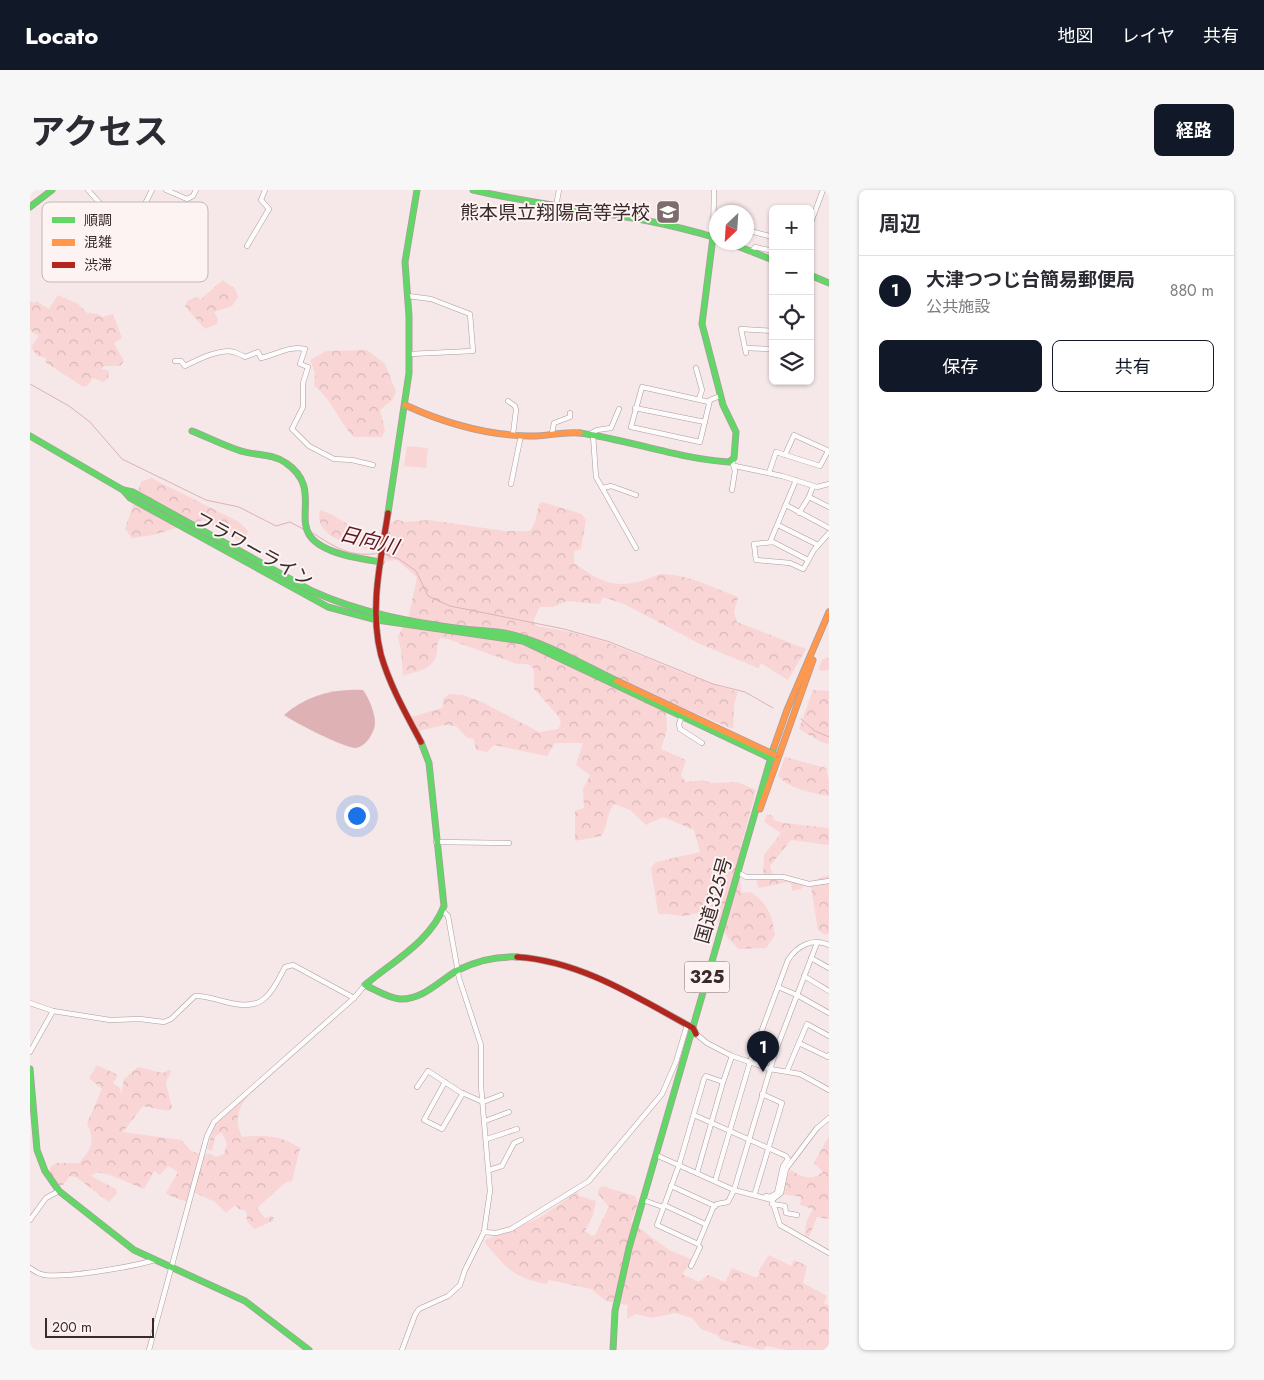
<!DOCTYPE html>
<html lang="ja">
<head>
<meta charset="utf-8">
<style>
  :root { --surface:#fff; --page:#f7f7f7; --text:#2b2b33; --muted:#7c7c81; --line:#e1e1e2; --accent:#111827 }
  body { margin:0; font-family:Jost,"Noto Sans JP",sans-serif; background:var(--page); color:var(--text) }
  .controls { position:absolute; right:15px; top:15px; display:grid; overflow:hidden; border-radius:8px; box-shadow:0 1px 4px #0004 }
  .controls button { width:45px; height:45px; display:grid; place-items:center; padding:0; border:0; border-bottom:1px solid var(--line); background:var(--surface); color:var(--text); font:25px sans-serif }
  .compass { position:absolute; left:679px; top:15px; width:45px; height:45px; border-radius:50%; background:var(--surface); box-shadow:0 1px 4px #0004; rotate:205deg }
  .scale { position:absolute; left:15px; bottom:12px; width:109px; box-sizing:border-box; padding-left:5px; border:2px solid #3a2a2a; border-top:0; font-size:14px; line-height:18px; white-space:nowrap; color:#3a2a2a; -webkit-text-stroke:4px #fdf3f3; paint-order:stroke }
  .you { position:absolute; left:326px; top:625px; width:18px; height:18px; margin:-12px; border:4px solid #fff; border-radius:50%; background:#1a73e8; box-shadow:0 0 0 8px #1a73e833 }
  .badge { display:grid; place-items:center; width:32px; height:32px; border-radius:50%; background:var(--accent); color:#fff; font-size:16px; font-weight:700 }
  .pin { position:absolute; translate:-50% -41px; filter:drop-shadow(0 1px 2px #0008) }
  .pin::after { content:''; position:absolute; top:26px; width:18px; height:15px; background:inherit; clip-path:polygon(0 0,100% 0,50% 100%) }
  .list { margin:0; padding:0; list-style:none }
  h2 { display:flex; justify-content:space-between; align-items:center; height:65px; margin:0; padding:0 20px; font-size:21px }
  h2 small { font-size:16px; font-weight:400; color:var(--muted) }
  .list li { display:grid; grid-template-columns:32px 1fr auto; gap:15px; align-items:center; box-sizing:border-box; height:70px; padding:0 20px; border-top:1px solid var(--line) }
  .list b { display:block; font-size:19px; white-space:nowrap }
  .list p { margin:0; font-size:16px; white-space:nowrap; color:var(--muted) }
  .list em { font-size:16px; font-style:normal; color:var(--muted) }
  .actions { display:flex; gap:10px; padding:15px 20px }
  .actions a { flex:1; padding:11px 0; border:1px solid var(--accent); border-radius:8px; text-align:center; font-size:18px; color:var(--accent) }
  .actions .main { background:var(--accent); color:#fff }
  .icon { flex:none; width:28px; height:28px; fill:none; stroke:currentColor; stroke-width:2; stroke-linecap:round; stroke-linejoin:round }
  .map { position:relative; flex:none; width:799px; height:1160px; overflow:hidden; border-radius:8px }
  header { display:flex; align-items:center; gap:30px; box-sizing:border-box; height:70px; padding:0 25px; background:var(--accent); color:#fff }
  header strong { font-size:24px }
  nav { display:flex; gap:28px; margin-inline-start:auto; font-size:18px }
  .intro { display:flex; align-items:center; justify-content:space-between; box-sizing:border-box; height:120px; padding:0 30px }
  h1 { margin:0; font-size:35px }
  .button { padding:12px 22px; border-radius:8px; background:var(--accent); color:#fff; font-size:18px; font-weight:700 }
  main { display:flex; gap:30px; padding:0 30px }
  aside { flex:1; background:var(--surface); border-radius:8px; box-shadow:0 1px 4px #0004 }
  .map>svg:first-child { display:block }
</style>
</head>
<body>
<header>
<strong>Locato</strong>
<nav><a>地図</a><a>レイヤ</a><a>共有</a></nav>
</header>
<div class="intro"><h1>アクセス</h1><a class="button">経路</a></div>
<main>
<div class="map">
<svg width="799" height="1160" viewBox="0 0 799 1160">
  <defs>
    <pattern id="forest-crowns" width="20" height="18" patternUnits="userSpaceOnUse" patternTransform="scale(1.25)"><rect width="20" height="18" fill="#fad5d6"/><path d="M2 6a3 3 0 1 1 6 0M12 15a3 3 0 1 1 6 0" fill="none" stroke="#d7b7b8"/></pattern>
  </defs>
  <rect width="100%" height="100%" fill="#f6e7e8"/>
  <g fill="url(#forest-crowns)">
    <path d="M193,90L206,100L208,107L202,116L184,122L188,129L187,134L175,139L155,116L158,110L168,107L170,110Z"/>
    <path d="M28,105L48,114L57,123L68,124L72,127L83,124L92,148L84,153L94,171L90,176H74L71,179L79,181L78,188L73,192L63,188L56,197L52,196L15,172L16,168L7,166L1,157L9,146L0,140V111L5,113L6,111L19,119Z"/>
    <path d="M337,160L355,174L366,202L362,210L350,220L355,240L352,247H324C308,231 302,209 284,196L285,183L280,170L296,161Z"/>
    <path d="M121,288L209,332L218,341L215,351H209L173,330L123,345L102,348L95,339L111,292Z"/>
    <path d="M512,312L552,324L556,330L551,359L544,361V373C569,390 580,399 612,391C619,389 626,384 634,384C659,385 684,398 708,407L704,422L707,432L776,459L758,490L731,473L728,478L670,454L596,415L573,407L570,414L537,411L523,417H510L503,431L507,436C537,441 565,447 594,459C632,474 669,491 708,502L704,515L703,539L646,515L636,524L637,539L631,559L656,570L651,586L656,592L673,590L681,593L707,592L726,600L709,664L711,703L721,702C737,713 742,725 745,745L736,758L709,759L699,749L687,730L680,732L668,723L654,726L628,723L621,678L626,672L670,662L664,640L633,627L616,635L600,620L584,614C575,626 579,634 571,646L545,651V621L554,618L553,599L560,585L546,575L553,553H525L517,566L464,555L457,562L446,560L444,549L438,548L426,536L414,535L389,541L381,527L412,518L413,509L419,504L433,505L452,512L509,542L528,539L531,533L529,527L504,499V479L498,474H487L418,449L410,448C406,454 408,457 407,463C403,481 385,481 373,486L371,460L368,447L379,425L387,387L367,370L355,371L360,333L367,330L376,332L399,330L475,341H500L505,332L509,314Z"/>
    <path d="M290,320L301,324L336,345L338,350L337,359C317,353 284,347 290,320Z"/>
    <path d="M799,468V480L790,481L789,478L792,469Z"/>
    <path d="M783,500L799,501V554L791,552L769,539Z"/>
    <path d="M755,567L796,578L799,590V606C782,603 760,599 748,586Z"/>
    <path d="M737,624L743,626L744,630L754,633L799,638V655L761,650L740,676L743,685L776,694L771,699L762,701L761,694L758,692L729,698L726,691L733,688L734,665L751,643L734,632Z"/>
    <path d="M799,685V743L795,745L788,740L781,697L784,690Z"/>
    <path d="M67,875L88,885L83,893L90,898L91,905L94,889L108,877L133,883L139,880L141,881C140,885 137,889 136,893C136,897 141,910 142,918L138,921L113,916L93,942L151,950L160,960L173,966L179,963L186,967L194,964L197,953L191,942L185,947L182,961L177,959L186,931L223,900C209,915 203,928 212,947C235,945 250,945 270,958L262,991L256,992L227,1018L235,1028L241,1026L244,1028L243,1031L224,1039L217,1031L216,1021L209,1019L205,1015L196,1023L185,1012L161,1001L157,1012L138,1005L136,1003L148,982L138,976L130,985L124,981L114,999L80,985L67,982L61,986L86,999L87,1003L79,1012L46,987L40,986L33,995L27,996L20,983V977L26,973H49C63,957 65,953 57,933L72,899L59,888Z"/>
    <path d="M799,946V1029L787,1027L779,1047L774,1046L777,1030L783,1019L770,1015L771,1007L752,1004L758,982L761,980C773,988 782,991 793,982L784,973Z"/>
    <path d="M572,996L605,1006L608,1013L601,1032L639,1060L663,1070L652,1084L669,1092L678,1085L695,1092L702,1078L727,1088L730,1084L728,1082L739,1065L761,1076L764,1070L777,1076L773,1093L797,1106L794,1113L799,1116V1160H755L737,1156L732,1160L692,1150L687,1145L671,1139L662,1128L645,1123L622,1128L606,1124L597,1129L598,1115L576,1111L561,1099L519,1090L516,1094C483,1087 477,1079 456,1054L455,1050L509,1028L547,1002L550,1006L566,1011L563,1025L555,1041L562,1046L565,1045L579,1017L568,1004V1000Z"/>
  </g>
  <path fill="#fad5d6" d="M377,256L398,258L396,278L374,276Z"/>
  <path fill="#deb2b4" d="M333,500C339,508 345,523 345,533C345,542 335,558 325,558C312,557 266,533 254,525C275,506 304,498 333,500Z"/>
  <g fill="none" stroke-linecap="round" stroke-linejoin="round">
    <g stroke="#deb2b4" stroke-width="1">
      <path d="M0,194L39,216L60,232L92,269L176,310L209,317L246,336L260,332L275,340"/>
      <path d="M281,342C307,358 319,368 351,363"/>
      <path d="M354,364L369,369L386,381L398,406L420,416L534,439L580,452L683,494L715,502L743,518"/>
      <path d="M771,529L785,541L799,547"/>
    </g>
    <defs>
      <g id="street">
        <path d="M58,0L83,28L112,20L122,0"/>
        <path d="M136,0L157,9L163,6L166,0"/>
        <path d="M526,16L529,0"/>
        <path d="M780,35L793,0"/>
        <path d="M716,40L743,47"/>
        <path d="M683,47L684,0"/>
        <path d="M217,56L239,19L231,10L235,0"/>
        <path d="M721,62L725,57L743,61"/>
        <path d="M378,106L401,109L440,124L443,161L380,164"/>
        <path d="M715,158L741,159L743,155"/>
        <path d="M716,163L711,139L743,141"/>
        <path d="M145,171H151L155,176C167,170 190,158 204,162C207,163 211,165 215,167L228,162L231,168C248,164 258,156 275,159L270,174L278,177L273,193V217L262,239L279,256L304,269L322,270L343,275"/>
        <path d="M666,178L672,200L669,209"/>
        <path d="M478,211L485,216L486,220L483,244"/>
        <path d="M679,212L612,197L601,237L670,252L680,210L690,206"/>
        <path d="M605,218L675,232"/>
        <path d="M522,243L524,233L540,227V223"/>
        <path d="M560,244L567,240L581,238L589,219"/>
        <path d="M563,245L566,287L606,358"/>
        <path d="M755,265L764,245L799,261"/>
        <path d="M705,276L752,286L787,297L799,294"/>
        <path d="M739,283L746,262L790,276L798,261"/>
        <path d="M481,294L491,245"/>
        <path d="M783,296L779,307L799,317"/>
        <path d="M573,298L581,296L606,305"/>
        <path d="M702,300L705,281L702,271"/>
        <path d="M756,315L799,338"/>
        <path d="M769,323L779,307"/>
        <path d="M748,335L788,355"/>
        <path d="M740,352L766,290"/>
        <path d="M778,370L743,352L724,354L726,370L760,373L773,379L774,378L784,360L799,343"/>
        <path d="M652,526L649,534L650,539L672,553"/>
        <path d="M406,652L479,653"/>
        <path d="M711,684L716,687H753L779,694L799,691"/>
        <path d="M781,768L799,778"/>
        <path d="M774,786L799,801"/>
        <path d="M748,797L767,805L799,823"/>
        <path d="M0,813L23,821L80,830L110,829L134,832L141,829L165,806C174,805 183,809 192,811C231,822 238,810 255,777L263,775L324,808"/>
        <path d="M666,844L677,853L702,866L740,879L770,884L799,900"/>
        <path d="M769,853L798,867L799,865"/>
        <path d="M0,862L23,821"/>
        <path d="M702,866L693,892L676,886L674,889L649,975L627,1035L668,1054L683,1018L687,1014L698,1012L704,1000L746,860L787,753"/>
        <path d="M757,881L777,834L799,846"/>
        <path d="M415,892L394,930L412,939L433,903"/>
        <path d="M387,897L398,881L430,902L453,912L471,905"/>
        <path d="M664,925L756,966L758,969L753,976L747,1003L740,1007L736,1006"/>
        <path d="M455,931L479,922"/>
        <path d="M457,949L487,939"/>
        <path d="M626,965L704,1000L742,1010L751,1003L756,979L787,938L799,928"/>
        <path d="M459,980L472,976L484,953L491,950"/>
        <path d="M667,983L693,892"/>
        <path d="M685,991L720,872L758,770C767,756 783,747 799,755"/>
        <path d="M641,996L685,1016"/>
        <path d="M725,1003L752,913L732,904"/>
        <path d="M613,1010L633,1017"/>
        <path d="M742,1010L750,1035L799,1063"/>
        <path d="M742,1014L755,1016L756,1023L767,1025"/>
        <path d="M634,1015L675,1034"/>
        <path d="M0,1030L16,1008L29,1001"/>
        <path d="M454,1042L466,1043L481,1039L559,991L632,904L646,872L657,835"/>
        <path d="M661,1076L670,1057"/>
        <path d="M0,1078C4,1081 10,1084 14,1085C38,1088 101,1077 125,1070"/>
        <path d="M119,1160L177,946L184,932L324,808L335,795"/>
        <path d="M372,1160L385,1125L389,1119L418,1106L430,1095L435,1080L454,1042L460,1001L451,896V855L429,788L418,726L413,721"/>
      </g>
      <g id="fast">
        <path d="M443,0C524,19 607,23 686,48"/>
        <path d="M0,17L22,0"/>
        <path d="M697,52L743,70"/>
        <path d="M780,85L799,93"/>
        <path d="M162,241C177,247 193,255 208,260C224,266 242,263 256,273C290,296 266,326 280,346C293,364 331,369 351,372"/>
        <path d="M550,243C600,250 649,269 699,272L704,268L706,242L693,215L672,134L683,47"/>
        <path d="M0,246L93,300L103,302L282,401C330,423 381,432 433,439C448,441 464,440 479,444C517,453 552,474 587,491"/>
        <path d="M93,300L100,308L298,417L347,430L493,451L742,569"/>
        <path d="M358,323L379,183V126L375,72L387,0"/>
        <path d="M391,552L399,573L414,716C401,751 362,772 335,795C346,800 358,808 370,809C393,810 410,790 428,780C446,771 466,766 487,767"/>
        <path d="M0,879L7,960L15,981L29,1001L104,1060L215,1111L279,1160"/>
        <path d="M583,1160L585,1121L599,1058L744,557"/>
      </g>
      <g id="slow">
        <path d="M375,215C414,233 456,245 499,246C516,247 532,241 550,243"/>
        <path d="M587,491L745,565"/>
        <path d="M744,557L757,520L799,422"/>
        <path d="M730,619L783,470"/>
      </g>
      <g id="jam">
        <path d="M358,323C351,369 339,419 351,465C360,496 376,524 391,552"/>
        <path d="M487,767C551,771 608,808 663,838L666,844"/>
      </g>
    </defs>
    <use href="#street" stroke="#aa9d9d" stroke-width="5.5"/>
    <use href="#fast" stroke="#aa9d9d" stroke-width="7"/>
    <use href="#slow" stroke="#aa9d9d" stroke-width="7"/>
    <use href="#jam" stroke="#aa9d9d" stroke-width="7"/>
    <use href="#street" stroke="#fefbfc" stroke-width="4.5"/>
    <use href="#fast" stroke="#63d668" stroke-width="5.5"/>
    <use href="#slow" stroke="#ff974d" stroke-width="5.5"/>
    <use href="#jam" stroke="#b3261e" stroke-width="5.5"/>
  </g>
  <defs>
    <symbol id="school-square" viewBox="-11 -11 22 22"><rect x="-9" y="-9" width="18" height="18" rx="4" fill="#7c6c6c" stroke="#fdf3f3"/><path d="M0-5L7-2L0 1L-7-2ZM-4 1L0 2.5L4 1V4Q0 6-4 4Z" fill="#fff"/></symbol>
  </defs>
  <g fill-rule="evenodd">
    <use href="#school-square" x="624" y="8" width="28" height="28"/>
  </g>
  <g text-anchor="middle" stroke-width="4" stroke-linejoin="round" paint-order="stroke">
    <rect fill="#fdf3f3" stroke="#746666" stroke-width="1" x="654.5" y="771.5" width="45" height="31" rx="4"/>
    <g font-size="18" font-weight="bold" fill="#3a2a2a">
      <text x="677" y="793">325</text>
    </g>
    <g font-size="19" fill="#3a2a2a" stroke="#fdf3f3" text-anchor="end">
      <text x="620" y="29">熊本県立翔陽高等学校</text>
    </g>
    <g font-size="19" fill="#3a2a2a" stroke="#fdf3f3">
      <text transform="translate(224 359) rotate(29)" y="7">フラワーライン</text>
      <text transform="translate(683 710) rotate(-74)" y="7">国道325号</text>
    </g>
    <g font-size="20" font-style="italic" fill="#5b1821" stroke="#fdf3f3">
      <text transform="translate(339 350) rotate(14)" y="7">日向川</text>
    </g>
  </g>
  <rect x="12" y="12" width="166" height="80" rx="8" fill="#fdf3f3" stroke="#c2b7b7" stroke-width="1"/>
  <rect x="22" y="27" width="23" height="6" fill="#63d668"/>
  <rect x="22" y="49" width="23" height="7" fill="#ff974d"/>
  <rect x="22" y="72" width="23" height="6" fill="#b3261e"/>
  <g font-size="14" fill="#3a2a2a">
    <text x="54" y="35">順調</text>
    <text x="54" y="57">混雑</text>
    <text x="54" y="80">渋滞</text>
  </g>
</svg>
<div class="controls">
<button>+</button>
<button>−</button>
<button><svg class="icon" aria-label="locate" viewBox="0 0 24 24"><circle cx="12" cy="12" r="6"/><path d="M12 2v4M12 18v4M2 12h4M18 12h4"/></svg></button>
<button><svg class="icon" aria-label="layers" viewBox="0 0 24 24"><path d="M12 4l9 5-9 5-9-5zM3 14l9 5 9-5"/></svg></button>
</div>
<svg class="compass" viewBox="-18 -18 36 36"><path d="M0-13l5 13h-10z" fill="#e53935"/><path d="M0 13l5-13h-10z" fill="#7c7c81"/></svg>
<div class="scale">200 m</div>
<div class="you"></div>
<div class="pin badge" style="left:733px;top:882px">1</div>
</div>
<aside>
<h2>周辺<small></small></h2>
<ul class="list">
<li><span class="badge">1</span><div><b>大津つつじ台簡易郵便局</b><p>公共施設</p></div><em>880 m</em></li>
</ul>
<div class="actions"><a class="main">保存</a><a>共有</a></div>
</aside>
</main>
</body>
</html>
